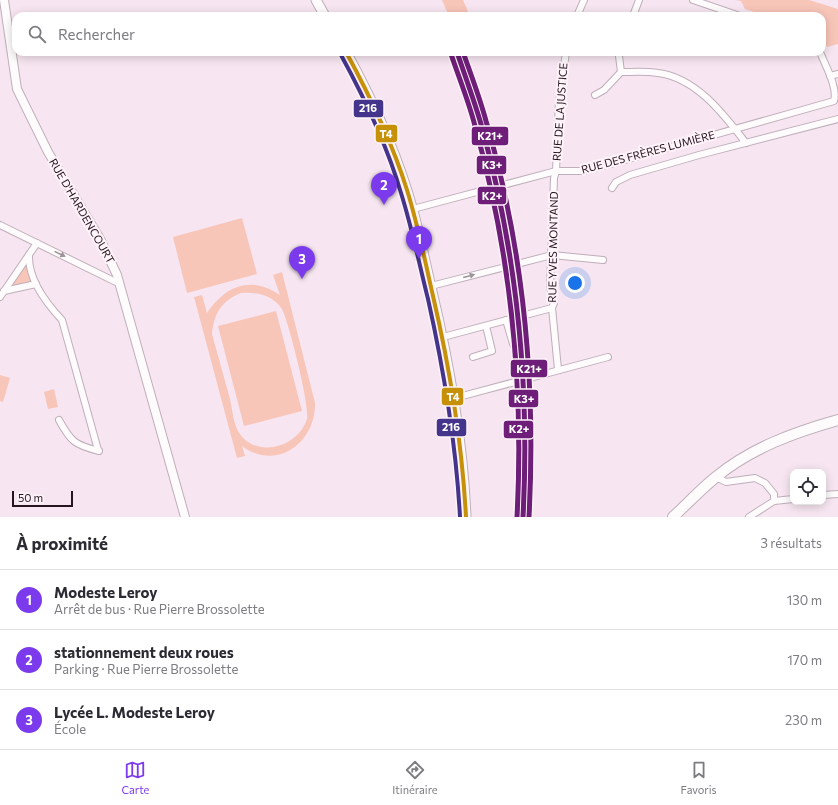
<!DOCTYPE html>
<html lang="fr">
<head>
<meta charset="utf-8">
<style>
  :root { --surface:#fff; --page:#f7f7f7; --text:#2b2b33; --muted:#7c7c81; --line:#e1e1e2; --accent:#7c3aed }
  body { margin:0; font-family:Commissioner,sans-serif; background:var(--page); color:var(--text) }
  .controls { position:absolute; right:12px; bottom:12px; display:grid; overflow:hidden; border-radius:8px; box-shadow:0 2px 10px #0003 }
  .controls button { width:36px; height:36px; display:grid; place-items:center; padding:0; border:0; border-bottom:1px solid var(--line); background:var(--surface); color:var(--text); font:20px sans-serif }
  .scale { position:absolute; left:12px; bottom:10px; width:61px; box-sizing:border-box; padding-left:4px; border:2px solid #26141f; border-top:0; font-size:11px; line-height:14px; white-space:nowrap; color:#26141f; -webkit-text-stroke:3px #fef3f9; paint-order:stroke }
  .you { position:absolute; left:575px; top:283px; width:14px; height:14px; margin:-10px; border:3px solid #fff; border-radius:50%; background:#1a73e8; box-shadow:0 0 0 6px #1a73e833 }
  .badge { display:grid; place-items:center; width:26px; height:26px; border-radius:50%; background:var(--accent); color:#fff; font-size:13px; font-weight:700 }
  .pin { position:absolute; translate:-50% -33px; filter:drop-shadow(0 1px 2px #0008) }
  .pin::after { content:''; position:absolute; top:21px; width:14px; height:12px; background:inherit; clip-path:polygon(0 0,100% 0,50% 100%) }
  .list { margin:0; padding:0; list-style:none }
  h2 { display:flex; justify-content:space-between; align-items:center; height:52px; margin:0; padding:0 16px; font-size:17px }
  h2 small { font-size:13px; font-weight:400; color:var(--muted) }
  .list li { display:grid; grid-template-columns:26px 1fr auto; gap:12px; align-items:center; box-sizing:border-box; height:60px; padding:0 16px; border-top:1px solid var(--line) }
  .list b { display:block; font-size:15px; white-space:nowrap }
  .list p { margin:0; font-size:13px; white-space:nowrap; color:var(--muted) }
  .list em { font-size:13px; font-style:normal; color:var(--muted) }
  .icon { flex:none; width:22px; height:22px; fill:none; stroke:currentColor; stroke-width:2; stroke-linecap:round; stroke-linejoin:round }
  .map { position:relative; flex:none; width:838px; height:517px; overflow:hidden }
  .search { position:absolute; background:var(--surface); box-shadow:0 2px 10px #0003; left:12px; right:12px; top:12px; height:44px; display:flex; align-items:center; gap:10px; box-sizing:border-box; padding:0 14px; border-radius:12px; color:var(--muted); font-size:15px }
  .sheet { height:232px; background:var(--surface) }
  nav { display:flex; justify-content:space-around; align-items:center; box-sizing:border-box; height:56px; border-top:1px solid var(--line); background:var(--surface); font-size:11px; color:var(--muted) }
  nav a { display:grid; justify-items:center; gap:2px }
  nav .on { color:var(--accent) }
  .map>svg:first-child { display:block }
</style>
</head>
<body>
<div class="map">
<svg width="838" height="517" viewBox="0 0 838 517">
  <rect width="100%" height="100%" fill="#f7e6f1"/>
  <g fill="#f8c5b9" fill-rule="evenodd">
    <path d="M442,0H463L470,16H449Z"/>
    <path d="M735,0H809L838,9V44L827,47L822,41V16H766L745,9L741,1Z"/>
    <path d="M242,218L257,274L187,293L173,237Z"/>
    <path d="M27,261L33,283L9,288Z"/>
    <path d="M282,272L315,403C316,442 277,472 242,446L245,456L237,458L194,297L202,295L207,313C225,286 251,275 280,295L273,275ZM241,293C257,292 273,295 282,309C289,323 310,406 307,419C297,450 251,459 237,429C233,420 232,408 230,399C224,377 218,356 212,334C214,314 221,301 241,293Z"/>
    <path d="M276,311L302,411L244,426L218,326Z"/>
    <path d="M0,375L10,378L3,402L0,401Z"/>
    <path d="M54,389L58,407L48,409L44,392Z"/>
  </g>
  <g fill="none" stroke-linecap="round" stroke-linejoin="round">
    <defs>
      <g id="minor">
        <path d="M693,0L740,16"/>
        <path d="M577,16L584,0"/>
        <path d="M633,16L639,0"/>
        <path d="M620,52L619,56L621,72"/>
        <path d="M621,72C633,72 646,71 658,73C697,78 724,115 746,143"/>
        <path d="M830,76L838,74"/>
        <path d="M595,95L604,90L621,72"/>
        <path d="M612,188L616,182L630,175L699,155L838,119"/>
        <path d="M413,209L556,171H582L618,162L834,101C838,87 825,65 820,52"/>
        <path d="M0,225L120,284"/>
        <path d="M29,255C28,280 46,303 62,320L98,450"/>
        <path d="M431,286L552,255L603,260"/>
        <path d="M4,291L36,284"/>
        <path d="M0,297L37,243"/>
        <path d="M506,320L513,344L525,341"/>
        <path d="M443,337L552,308"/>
        <path d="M473,357L492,351L486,326"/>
        <path d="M558,369L552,308L554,303L550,287L554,178L556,171L559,102L566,52"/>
        <path d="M455,398L608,357"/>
        <path d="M59,420C71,442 75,445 99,451"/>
        <path d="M716,477L726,482L755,478L765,483L774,494V501"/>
        <path d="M823,495L838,494"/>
        <path d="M749,517L774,501L793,499"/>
      </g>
      <path id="tertiary" d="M4,0L17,89L48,152L100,239L117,275L185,517"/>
      <g id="secondary">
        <path d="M316,0L325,16"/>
        <path d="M346,52C373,101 398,156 413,211C420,236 425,262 431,287C449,363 463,439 466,517"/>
      </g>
      <path id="primary" d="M673,517C687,504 701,489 716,477C751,448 795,432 838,420"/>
    </defs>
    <use href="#minor" stroke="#bfafb9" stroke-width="8"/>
    <use href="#tertiary" stroke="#bfafb9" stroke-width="10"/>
    <use href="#secondary" stroke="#bfafb9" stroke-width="11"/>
    <use href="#primary" stroke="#bfafb9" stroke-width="12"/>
    <use href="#minor" stroke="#fefbfd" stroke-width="6"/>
    <use href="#tertiary" stroke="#fefbfd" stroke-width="8"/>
    <use href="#secondary" stroke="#fefbfd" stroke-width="9"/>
    <use href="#primary" stroke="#fefbfd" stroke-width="10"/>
    <defs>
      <path id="bus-1" d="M346,52C370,96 392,142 407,190C418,225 425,261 433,296C450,369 462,442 466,517"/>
      <path id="bus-2" d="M341,55C365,99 387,145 401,193C412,228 419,263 428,299C444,371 456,443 460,517"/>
    </defs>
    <use href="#bus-1" stroke="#fef3f9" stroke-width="7"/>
    <use href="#bus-2" stroke="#fef3f9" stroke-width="7"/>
    <use href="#bus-1" stroke="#c69008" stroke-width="4"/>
    <use href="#bus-2" stroke="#45348b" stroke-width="4"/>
    <defs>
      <path id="rail-1" d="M457,52C465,76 474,100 481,124C517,253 530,384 523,517"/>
      <path id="rail-2" d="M451,54C459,78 469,102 475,126C511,254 524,384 517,517"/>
      <path id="rail-3" d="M463,52C471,75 480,98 486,121C524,250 536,383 529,517"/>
    </defs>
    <use href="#rail-1" stroke="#fef3f9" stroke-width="8"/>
    <use href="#rail-2" stroke="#fef3f9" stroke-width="8"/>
    <use href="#rail-3" stroke="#fef3f9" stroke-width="8"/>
    <use href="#rail-1" stroke="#6e1e78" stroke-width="5"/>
    <use href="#rail-2" stroke="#6e1e78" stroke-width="5"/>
    <use href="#rail-3" stroke="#6e1e78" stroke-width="5"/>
  </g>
  <defs><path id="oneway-solid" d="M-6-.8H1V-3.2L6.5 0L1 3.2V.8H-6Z"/></defs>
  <g fill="#9d9399">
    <use href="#oneway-solid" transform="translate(60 254) rotate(26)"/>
    <use href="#oneway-solid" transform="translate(469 276) rotate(-15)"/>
  </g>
  <g text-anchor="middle" stroke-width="4" stroke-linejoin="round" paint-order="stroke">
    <g font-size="11" fill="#26141f" stroke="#fef3f9">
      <text transform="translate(560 112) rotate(-86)" y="4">RUE DE LA JUSTICE</text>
      <text transform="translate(648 152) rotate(-15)" y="4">RUE DES FRÈRES LUMIÈRE</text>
      <text transform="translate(82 211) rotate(60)" y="4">RUE D'HARDENCOURT</text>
      <text transform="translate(553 247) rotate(-89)" y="4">RUE YVES MONTAND</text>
    </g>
  </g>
  <g stroke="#fef3f9" stroke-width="1.5">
    <rect x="353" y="99" width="31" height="19" rx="4" fill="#45348b"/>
    <rect x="375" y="124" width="23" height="19" rx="4" fill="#c69008"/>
    <rect x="471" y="126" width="38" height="20" rx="4" fill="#6e1e78"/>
    <rect x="476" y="155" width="31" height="20" rx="4" fill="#6e1e78"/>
    <rect x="477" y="186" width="30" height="19" rx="4" fill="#6e1e78"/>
    <rect x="510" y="359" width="38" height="19" rx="4" fill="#6e1e78"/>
    <rect x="441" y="387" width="23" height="19" rx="4" fill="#c69008"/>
    <rect x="508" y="389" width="31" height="19" rx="4" fill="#6e1e78"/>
    <rect x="436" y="418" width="31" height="19" rx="4" fill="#45348b"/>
    <rect x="503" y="420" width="31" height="19" rx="4" fill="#6e1e78"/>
  </g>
  <g font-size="11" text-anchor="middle" font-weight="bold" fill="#fff">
    <text x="368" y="112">216</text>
    <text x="386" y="138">T4</text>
    <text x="490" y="140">K21+</text>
    <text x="492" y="169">K3+</text>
    <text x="492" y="200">K2+</text>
    <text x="529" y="373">K21+</text>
    <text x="453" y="401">T4</text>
    <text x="524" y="403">K3+</text>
    <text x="451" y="431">216</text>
    <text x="519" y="433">K2+</text>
  </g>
</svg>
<div class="controls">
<button><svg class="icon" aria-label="locate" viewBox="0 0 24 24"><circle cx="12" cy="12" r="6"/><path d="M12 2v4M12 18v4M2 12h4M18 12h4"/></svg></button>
</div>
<div class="scale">50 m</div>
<div class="you"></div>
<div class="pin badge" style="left:419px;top:259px">1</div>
<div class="pin badge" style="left:384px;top:205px">2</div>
<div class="pin badge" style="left:302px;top:279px">3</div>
<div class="search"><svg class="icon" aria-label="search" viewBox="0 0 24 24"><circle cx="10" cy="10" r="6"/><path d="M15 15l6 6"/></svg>Rechercher</div>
</div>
<section class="sheet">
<h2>À proximité<small>3 résultats</small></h2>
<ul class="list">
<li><span class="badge">1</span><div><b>Modeste Leroy</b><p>Arrêt de bus · Rue Pierre Brossolette</p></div><em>130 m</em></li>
<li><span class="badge">2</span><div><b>stationnement deux roues</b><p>Parking · Rue Pierre Brossolette</p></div><em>170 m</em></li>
<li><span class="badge">3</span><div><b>Lycée L. Modeste Leroy</b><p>École</p></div><em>230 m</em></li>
</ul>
</section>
<nav>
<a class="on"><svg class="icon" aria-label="map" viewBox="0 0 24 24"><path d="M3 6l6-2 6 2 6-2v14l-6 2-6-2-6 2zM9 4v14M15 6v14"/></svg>Carte</a>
<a><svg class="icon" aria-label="directions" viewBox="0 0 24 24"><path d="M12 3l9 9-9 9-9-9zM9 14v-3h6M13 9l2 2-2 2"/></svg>Itinéraire</a>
<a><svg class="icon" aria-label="saved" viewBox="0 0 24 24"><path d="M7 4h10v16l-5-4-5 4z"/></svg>Favoris</a>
</nav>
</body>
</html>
